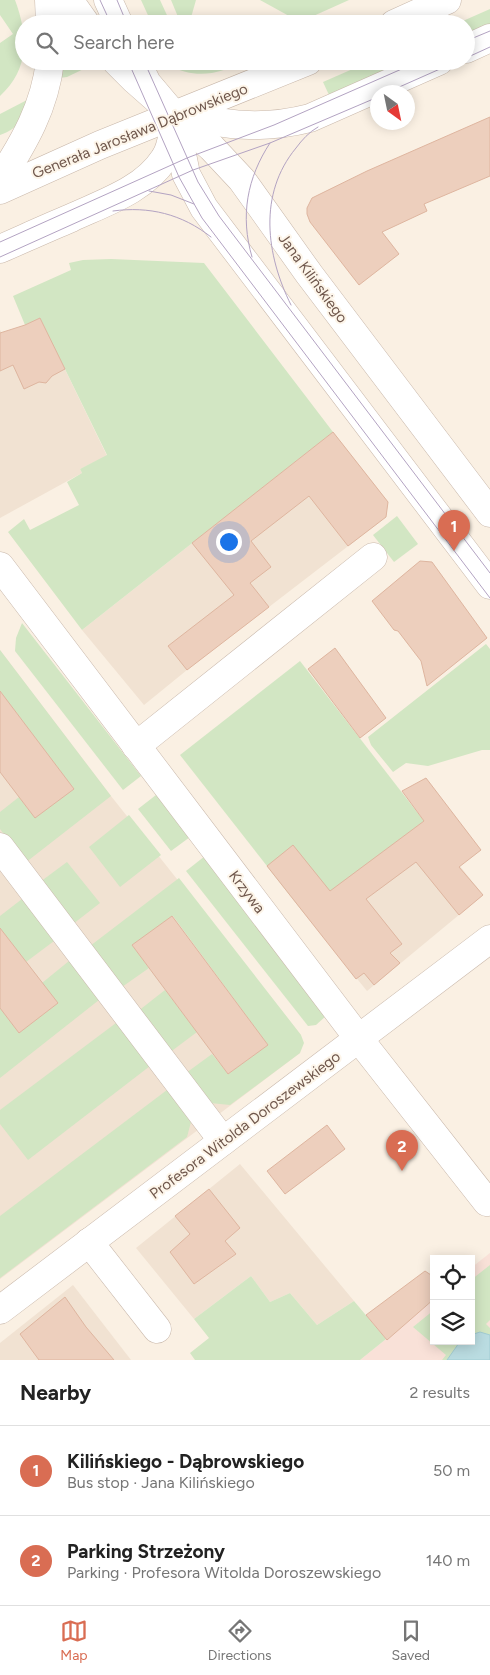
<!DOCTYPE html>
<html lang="en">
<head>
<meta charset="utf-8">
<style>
  :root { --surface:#fff; --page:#f6f6f6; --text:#222; --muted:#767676; --line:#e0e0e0; --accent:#d96d53 }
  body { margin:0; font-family:Figtree,sans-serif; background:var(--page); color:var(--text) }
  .controls { position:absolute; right:15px; bottom:15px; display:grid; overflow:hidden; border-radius:0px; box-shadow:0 2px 12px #0003 }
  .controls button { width:45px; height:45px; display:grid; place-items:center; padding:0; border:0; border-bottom:1px solid var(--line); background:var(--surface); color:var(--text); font:25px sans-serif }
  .compass { position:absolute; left:370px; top:85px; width:45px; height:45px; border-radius:50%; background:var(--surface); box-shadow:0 2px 12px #0003; rotate:147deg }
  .you { position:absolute; left:228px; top:541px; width:18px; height:18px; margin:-12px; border:4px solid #fff; border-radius:50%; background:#1a73e8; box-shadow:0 0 0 8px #1a73e833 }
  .badge { display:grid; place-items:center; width:32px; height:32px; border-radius:50%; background:var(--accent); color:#fff; font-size:16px; font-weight:700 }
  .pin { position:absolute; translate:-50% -41px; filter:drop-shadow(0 1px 2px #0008) }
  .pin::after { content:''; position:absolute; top:26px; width:18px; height:15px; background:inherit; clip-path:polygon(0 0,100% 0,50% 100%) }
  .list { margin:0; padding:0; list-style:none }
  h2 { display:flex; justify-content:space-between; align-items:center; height:65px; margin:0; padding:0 20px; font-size:21px }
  h2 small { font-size:16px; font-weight:400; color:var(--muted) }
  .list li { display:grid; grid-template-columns:32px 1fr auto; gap:15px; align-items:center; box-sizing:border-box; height:90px; padding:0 20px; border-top:1px solid var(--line) }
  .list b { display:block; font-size:19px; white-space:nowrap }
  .list p { margin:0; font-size:16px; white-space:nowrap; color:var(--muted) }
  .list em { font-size:16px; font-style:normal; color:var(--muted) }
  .icon { flex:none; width:28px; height:28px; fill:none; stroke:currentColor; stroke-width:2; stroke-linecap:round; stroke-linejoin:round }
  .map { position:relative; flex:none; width:490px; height:1360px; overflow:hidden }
  .search { position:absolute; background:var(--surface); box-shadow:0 2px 12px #0003; left:15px; right:15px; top:15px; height:55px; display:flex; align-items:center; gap:12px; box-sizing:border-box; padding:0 18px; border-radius:28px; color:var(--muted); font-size:19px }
  .sheet { height:245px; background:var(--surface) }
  nav { display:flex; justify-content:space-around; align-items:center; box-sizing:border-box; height:70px; border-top:1px solid var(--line); background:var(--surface); font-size:14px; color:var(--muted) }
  nav a { display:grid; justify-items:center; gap:2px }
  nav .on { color:var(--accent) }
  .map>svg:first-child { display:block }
</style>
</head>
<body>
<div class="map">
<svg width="490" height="1360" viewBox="0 0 490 1360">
  <rect width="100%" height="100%" fill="#faf0e3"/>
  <g fill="#f1e2d2">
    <path d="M40,318L107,456L80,469L82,473L0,518V330L3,335Z"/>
    <path d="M333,432L388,502L386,517L187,670L144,705L82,630Z"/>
    <path d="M0,650L111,796L301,1035L300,1053L0,1279Z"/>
    <path d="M424,821L483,895L367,991L303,912Z"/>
    <path d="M240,1164L354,1301L317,1325L290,1293L270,1302L251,1276L194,1319L136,1248Z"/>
    <path d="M73,1285L131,1360H0V1343Z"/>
  </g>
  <path fill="#f9e1d8" d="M490,1253V1360H360L434,1300V1341H471V1268Z"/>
  <g fill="#d2e6c3">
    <path d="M0,0H15C28,35 30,69 0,96V43L13,34L0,15Z"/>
    <path d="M141,0H160L171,24H152Z"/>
    <path d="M171,0H196L190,21L181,24Z"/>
    <path d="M260,0H349L300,22Z"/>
    <path d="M490,9V24L466,35V24H456Z"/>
    <path d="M60,61H92L94,64L67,77L59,78Z"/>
    <path d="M177,61H246C218,74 197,80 168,65Z"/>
    <path d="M371,61H406L329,95L323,82Z"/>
    <path d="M27,100L31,101C24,117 18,129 0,135V114Z"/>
    <path d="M111,259L204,263L333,432L82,630L8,532L24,519L30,530L79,505L67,482L82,473L80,469L107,455L40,318L25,325L13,296L71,270L69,263L83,260Z"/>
    <path d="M397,516L418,544L394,562L373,535Z"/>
    <path d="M22,623L141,776L123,790L15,651L16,638Z"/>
    <path d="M486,644L490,649V750H482L428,766L406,763L393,772L371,745L368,737Z"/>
    <path d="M0,650L111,796L25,863L0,829V812L19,797L35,818L74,789L0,691Z"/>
    <path d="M300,661L424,821L303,912L180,755Z"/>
    <path d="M156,795L190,837L171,851L138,809Z"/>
    <path d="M129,815L161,855L120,887L89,847Z"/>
    <path d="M205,856L327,1015L316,1025L308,1026L186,871Z"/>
    <path d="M67,862L100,903L73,924L40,882Z"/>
    <path d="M179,878L301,1035L304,1043L300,1053L230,1105L210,1103L186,1073L212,1054L228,1074L268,1045L173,916L132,945L149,968L122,987L90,946Z"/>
    <path d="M22,899L54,941L26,962L0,928V916Z"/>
    <path d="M69,961L99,1000L0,1078V1008L19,1033L58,1003L42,983Z"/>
    <path d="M165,990L197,1032L169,1053L137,1012Z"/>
    <path d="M116,1023L150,1066L28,1160L0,1124V1110Z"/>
    <path d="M167,1090L191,1122L187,1137L0,1278V1216Z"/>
    <path d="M490,1265V1320L486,1324L490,1328V1335H471V1280Z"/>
    <path d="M251,1276L270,1302L290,1293L317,1325L354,1301L386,1339L360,1360H195L190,1353L209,1338L194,1319Z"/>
    <path d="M434,1310V1341H461L447,1360H442L446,1355L413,1327Z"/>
  </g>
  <path fill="#badce1" stroke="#a1ccd2" d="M480,1332L490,1335V1360H447L459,1343L461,1341H471V1335Z"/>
  <g fill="#edcfbd" stroke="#deb59f">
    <path d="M490,117V176L424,204L427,211L382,232L399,254L359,285L310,222L307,214V208L312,198L367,171Z"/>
    <path d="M40,318L65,369L52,376L46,383L39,382L24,389L13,365L0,371V333L25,325Z"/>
    <path d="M333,432L388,502L386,517L348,546L309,496L251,541L271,567L250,583L269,607L187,670L168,646L234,595L192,543Z"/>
    <path d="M420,561L432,562L487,638L427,686L421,661L398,631L394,630L372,601Z"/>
    <path d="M335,648L386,718L360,738L308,669Z"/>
    <path d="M0,691L74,789L35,818L0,772Z"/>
    <path d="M426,778L481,850L459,867L483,895L459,915L416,862L366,899L402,944L390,953L400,963L374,985L364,973L356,979L267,866L293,845L330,891L424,821L402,791Z"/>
    <path d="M172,916L268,1045L228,1074L132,945Z"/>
    <path d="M0,928L58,1003L19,1033L0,1008Z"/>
    <path d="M327,1125L345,1149L285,1194L267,1171Z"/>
    <path d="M209,1189L240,1228L225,1241L236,1254L194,1284L170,1252L190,1234L175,1216Z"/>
    <path d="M425,1271L434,1277V1299L387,1340L366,1315Z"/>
    <path d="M65,1297L86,1327L114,1360H39L20,1334Z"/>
  </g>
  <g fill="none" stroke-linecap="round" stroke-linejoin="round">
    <defs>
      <g id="minor">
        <path d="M49,0L50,24"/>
        <path d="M69,0L86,24"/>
        <path d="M108,0L119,24"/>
        <path d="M394,24L447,0"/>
        <path d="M466,49L490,38"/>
        <path d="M116,61L135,80L212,148L242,180L309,274L490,513"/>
        <path d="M136,61L147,83L174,115L186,174L204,208L490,585"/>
        <path d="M174,115C224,124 260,131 310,118L439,61"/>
        <path d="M0,180C24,142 45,107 50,61"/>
        <path d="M0,190L100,145L308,61"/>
        <path d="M0,249C23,239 47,228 71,218C103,203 144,190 164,159C171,150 172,138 174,126"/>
        <path d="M0,566L359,1039L487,1202"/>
        <path d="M136,746L373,557"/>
        <path d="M0,847L223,1141"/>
        <path d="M89,1242L157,1329"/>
        <path d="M0,1310L490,939"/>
      </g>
    </defs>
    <use href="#minor" stroke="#c9b8ab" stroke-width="29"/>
    <use href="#minor" stroke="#fff" stroke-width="28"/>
    <g stroke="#b3a3c2" stroke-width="1">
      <path d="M100,0L111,24"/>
      <path d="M117,0L127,24"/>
      <path d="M466,41L490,31"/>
      <path d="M466,58L490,47"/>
      <path d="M128,61L179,177L202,218L490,598"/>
      <path d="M144,61L198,182L219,216L490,573"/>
      <path d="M388,92L458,61"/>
      <path d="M149,191L171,195L194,204"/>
      <path d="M113,211C149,206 182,214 211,237"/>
      <path d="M0,242L187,158L274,125L420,61"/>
      <path d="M0,257L193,170L270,143L378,97"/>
      <path d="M252,257C240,216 247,178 270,143"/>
      <path d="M291,305C266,255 258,194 296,148C302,140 309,132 318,127"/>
    </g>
  </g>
  <g text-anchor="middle" stroke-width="4" stroke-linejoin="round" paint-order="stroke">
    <g font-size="15" fill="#6f574c" stroke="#fdf5e9">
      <text transform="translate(140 131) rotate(-22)" y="5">Generała Jarosława Dąbrowskiego</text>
      <text transform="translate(313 278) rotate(54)" y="5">Jana Kilińskiego</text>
      <text transform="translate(247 892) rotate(53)" y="5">Krzywa</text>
      <text transform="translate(245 1125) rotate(-37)" y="5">Profesora Witolda Doroszewskiego</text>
    </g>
  </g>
</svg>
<div class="controls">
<button><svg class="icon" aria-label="locate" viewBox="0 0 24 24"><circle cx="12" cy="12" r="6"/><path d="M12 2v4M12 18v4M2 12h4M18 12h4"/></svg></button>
<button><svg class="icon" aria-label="layers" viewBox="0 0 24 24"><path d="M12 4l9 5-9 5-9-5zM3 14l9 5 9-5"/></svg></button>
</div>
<svg class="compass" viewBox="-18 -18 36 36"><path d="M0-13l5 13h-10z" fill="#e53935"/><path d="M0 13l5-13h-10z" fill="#767676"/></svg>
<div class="you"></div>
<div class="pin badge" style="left:454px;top:551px">1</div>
<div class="pin badge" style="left:402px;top:1171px">2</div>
<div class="search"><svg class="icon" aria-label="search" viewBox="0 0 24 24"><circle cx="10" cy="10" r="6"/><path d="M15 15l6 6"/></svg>Search here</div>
</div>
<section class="sheet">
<h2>Nearby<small>2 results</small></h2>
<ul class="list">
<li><span class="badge">1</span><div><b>Kilińskiego - Dąbrowskiego</b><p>Bus stop · Jana Kilińskiego</p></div><em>50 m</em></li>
<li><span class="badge">2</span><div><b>Parking Strzeżony</b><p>Parking · Profesora Witolda Doroszewskiego</p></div><em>140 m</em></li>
</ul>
</section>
<nav>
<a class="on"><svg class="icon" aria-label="map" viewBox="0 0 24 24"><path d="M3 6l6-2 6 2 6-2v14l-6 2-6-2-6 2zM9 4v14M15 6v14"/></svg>Map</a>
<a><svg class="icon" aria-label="directions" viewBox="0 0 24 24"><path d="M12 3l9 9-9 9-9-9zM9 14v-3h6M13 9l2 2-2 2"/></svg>Directions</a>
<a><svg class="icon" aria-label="saved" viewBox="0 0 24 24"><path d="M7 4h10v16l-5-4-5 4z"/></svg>Saved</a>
</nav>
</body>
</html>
